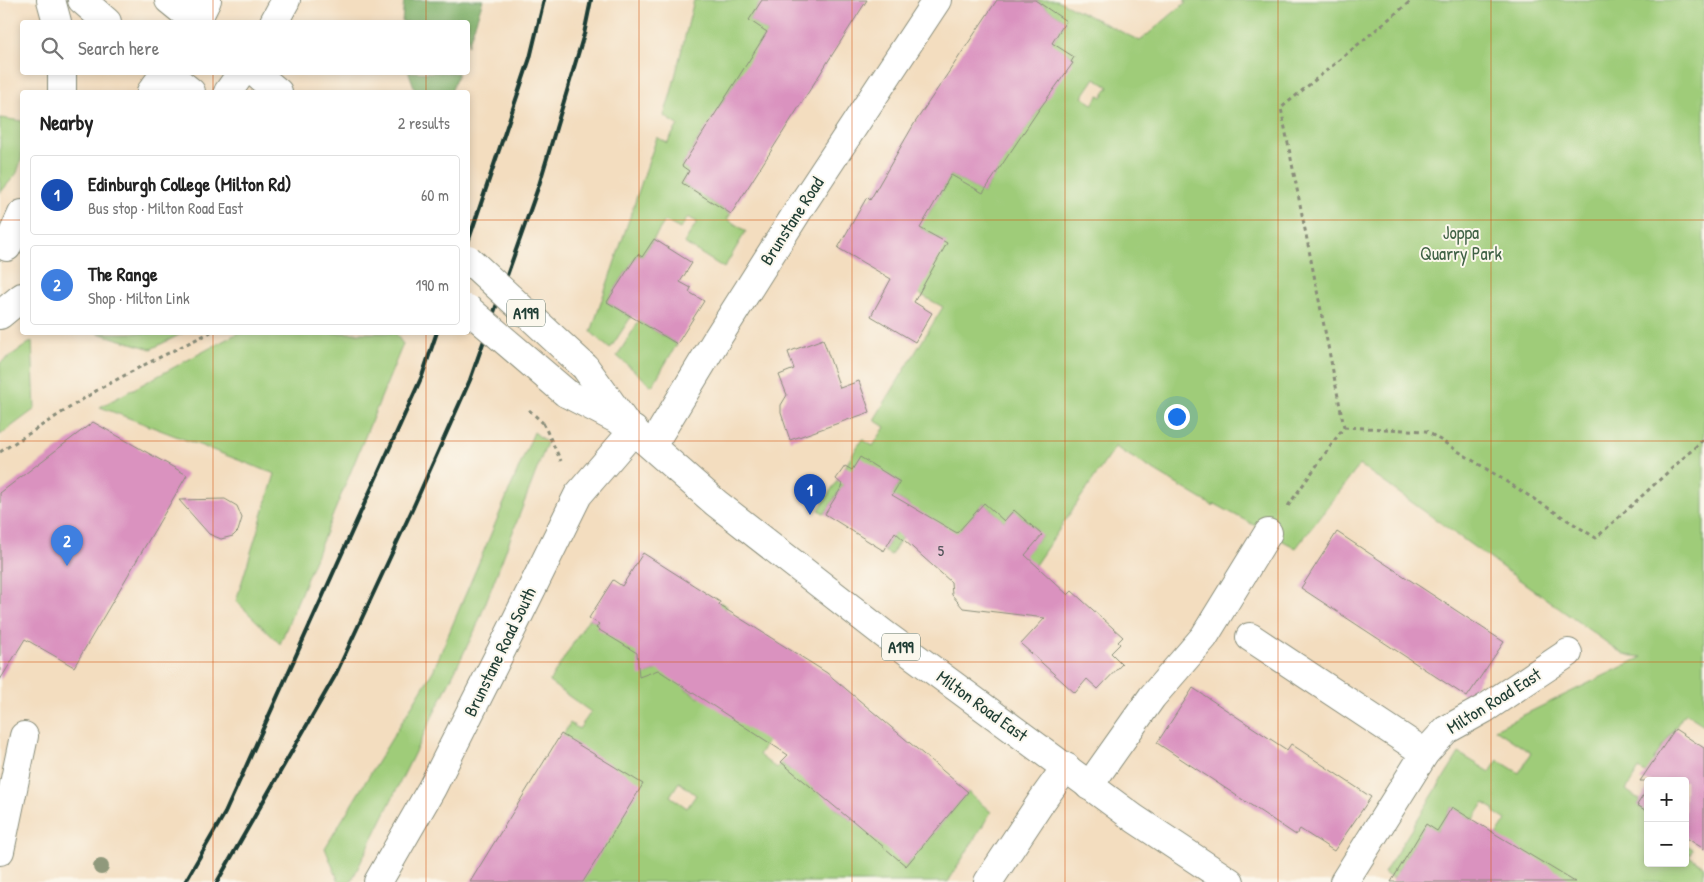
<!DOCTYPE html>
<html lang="en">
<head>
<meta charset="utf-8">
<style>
  :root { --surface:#fff; --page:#f6f6f6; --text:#222; --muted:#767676; --line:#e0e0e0; --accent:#b5179e }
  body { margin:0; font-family:"Patrick Hand",sans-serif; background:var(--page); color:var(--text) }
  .controls { position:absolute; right:15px; bottom:15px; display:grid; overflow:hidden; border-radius:5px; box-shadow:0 2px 8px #0003 }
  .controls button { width:45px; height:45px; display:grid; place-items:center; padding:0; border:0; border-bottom:1px solid var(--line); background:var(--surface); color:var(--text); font:25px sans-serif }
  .you { position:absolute; left:1176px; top:416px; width:18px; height:18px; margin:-12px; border:4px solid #fff; border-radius:50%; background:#1a73e8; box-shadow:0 0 0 8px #1a73e833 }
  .badge { display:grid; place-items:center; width:32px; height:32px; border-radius:50%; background:var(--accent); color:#fff; font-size:16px; font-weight:700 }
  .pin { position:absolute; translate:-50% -41px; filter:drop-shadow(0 1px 2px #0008) }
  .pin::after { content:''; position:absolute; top:26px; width:18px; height:15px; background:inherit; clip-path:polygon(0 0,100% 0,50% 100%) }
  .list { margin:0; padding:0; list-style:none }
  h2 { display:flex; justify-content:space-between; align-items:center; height:65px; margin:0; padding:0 20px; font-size:21px }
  h2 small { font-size:16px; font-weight:400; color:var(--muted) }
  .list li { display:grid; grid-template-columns:32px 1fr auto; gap:15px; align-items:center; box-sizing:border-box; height:80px; margin:0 10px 10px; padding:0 10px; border:1px solid var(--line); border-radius:5px }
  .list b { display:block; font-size:19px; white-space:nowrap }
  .list p { margin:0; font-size:16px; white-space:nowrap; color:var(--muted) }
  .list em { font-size:16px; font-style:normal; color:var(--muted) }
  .icon { flex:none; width:28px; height:28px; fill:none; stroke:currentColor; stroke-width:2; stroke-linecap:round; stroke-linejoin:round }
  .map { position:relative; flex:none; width:1704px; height:882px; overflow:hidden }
  .search { position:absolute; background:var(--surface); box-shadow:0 2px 8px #0003; left:20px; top:20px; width:450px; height:55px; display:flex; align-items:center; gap:12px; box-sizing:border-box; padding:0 18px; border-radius:5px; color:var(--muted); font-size:19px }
  .panel { position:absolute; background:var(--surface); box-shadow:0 2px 8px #0003; left:20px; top:90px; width:450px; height:245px; border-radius:5px }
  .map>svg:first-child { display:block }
</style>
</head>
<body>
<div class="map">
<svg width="1704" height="882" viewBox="0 0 1704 882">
  <rect width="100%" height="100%" fill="#fbf7ec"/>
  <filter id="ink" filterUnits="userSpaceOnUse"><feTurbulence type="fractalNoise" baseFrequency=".02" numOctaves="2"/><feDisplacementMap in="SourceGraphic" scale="10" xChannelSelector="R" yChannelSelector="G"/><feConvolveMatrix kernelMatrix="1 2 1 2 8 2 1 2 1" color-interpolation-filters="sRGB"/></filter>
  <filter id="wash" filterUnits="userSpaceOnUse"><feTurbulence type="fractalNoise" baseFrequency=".0096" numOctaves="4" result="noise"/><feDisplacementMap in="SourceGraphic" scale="20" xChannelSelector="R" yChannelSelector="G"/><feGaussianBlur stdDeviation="1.12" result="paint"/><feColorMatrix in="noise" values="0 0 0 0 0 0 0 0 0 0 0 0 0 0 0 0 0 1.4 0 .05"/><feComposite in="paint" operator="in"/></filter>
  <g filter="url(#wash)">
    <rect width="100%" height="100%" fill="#f3ddbf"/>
    <g fill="#9fcc79" stroke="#5f8456" fill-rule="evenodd">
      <path d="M694,0H799L760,3L749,20L767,32L756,49L764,55L741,73L719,107L712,136L704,131L682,166L689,171L682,183L731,214L727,219L746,231L724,268L684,243L697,222L688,217L680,229L665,221L642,257L638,254L607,302L631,317L610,349L591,332L657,137L667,143L678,125L664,116L671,93Z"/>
      <path d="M1035,0H1057L1140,41L1186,2L1184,0H1704V725L1685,713L1654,759V778L1639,769L1626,790L1640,800L1637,805L1648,812V863H1685V844L1693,849L1689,856L1704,866V877L1701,882H1571L1494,839L1506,820L1494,812L1495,810L1484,803L1473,820L1452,807L1437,831L1426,824L1393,879L1384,873L1459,753L1490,772L1498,760L1519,773L1531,753L1495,729L1642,657L1624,655L1360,465L1296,548L1215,504L1213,506L1115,447L1025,580L1013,568L1042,535L1014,510L1004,521L984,503L954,537L917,513L891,555L884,551L911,506L892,495L900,482L880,470H852L825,514L819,510L862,439L873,446L885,427L874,420L943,307L894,280L947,243L870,200L876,190L927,216L951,175L983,193L1074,57L1058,47H1049L1066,21ZM1095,78L1109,87L1102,97L1099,95L1093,104L1082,97Z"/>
      <path d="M0,118L22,121V157L17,173L0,193Z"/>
      <path d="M639,321L677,344L652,386L617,356Z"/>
      <path d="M98,333H183L151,349Z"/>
      <path d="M238,333H395L403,344L280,644L236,601L275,474L100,407Z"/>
      <path d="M32,341L35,409L0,435V363Z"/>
      <path d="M534,432L547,443L476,628L351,882H339L325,848L433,671Z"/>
      <path d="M720,602L727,606L725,609L732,613L685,688L699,698L710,681L815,666L759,755L776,768L781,763L793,772L808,754L835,807L852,821L866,804L906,866L968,792L991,812L948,882H555L563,735L570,723L579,729L591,712L549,682L589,618L599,624L596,628L644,638L647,674L656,671L667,653L674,676ZM679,782L696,795L687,808L670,796Z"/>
    </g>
    <g fill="#7fb069" stroke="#4f764e">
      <path d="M404,0H483L468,45V22H402Z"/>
      <path d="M409,73V72L458,73L451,92H416Z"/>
    </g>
    <g id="blocks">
      <g fill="#da92bf">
        <path d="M762,0H867L731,214L682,183L689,171L682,166L767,32L749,20Z"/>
        <path d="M997,0H1035L1066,21L1052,43L1074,57L1071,62L1073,63L1038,111L983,193L951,175L920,228L947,243L914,302L932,313L915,342L871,316L891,279L838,248L867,197L870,200L914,124Z"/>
        <path d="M654,239L692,263L680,282L691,288L689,292L704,301L677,344L607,302L638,254L642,257Z"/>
        <path d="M823,339L840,388L859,381L870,412L790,440L781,413V405L787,395L779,375L794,369L788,352Z"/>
        <path d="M93,422L187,475L74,667L25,639L0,680V493Z"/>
        <path d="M860,457L900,482L892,495L957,533L984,503L1004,521L1014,510L1042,535L1025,555L1068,595L1072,591L1123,637L1118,642L1120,644L1111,653L1122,664L1098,689L1087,679L1075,693L1021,644L1045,618L963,608L952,595L951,582L895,532L884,551L825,514L843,485L836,479L845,466L852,470Z"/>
        <path d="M225,499L237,506L242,518L238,531L233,536L221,539L209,534L179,500Z"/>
        <path d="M1337,532L1504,642L1467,697L1301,588Z"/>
        <path d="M643,553L720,602L719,605L827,673L968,792L906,866L852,820V821L781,762L788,755L658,670L639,677L637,653L596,628L599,624L589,618L613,580L622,586Z"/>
        <path d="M1193,688L1287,750L1291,744L1371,797L1334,851L1300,829L1296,835L1157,743Z"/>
        <path d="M1675,729L1704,748V849L1685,837V781H1640Z"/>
        <path d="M561,734L643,784L583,882H470Z"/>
        <path d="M1648,788V812L1637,805Z"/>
        <path d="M1452,807L1497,835L1575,882H1391L1426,824L1437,831Z"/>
      </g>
    </g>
  </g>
  <g filter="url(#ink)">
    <use href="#blocks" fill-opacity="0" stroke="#898d7a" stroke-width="1"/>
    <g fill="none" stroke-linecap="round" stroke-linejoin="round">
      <defs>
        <g id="minor">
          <path d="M652,446L715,342L803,203L937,0"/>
          <path d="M1250,637L1425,753"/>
          <path d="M1089,786L1152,697L1204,637L1268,533"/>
          <path d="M0,851L24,736"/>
          <path d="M378,882L432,788L506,641L578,495L634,430"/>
          <path d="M988,882L1041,802L1066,767"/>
          <path d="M1344,882L1425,753L1446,730L1484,709L1568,653"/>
        </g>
        <g id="major">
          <path d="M51,0L57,22"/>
          <path d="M82,0L107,22"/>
          <path d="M169,0L196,22"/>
          <path d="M196,22L207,0"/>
          <path d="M274,22L286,0"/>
          <path d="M166,72L191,92"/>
          <path d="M254,72L278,92"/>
          <path d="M62,92V72"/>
          <path d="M151,92L166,72"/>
          <path d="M228,92L242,72"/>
          <path d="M7,247L22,214"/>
          <path d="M0,315L22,297"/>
          <path d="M585,367L624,421"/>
          <path d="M566,393L626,424L716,503L884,634L1135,819L1230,882"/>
        </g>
      </defs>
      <use href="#minor" stroke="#898d7a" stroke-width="30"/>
      <use href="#major" stroke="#898d7a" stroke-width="30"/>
      <g stroke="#898d7a" stroke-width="3" stroke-dasharray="4 4" stroke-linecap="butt">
        <path d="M543,423L561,461"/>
        <path d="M1344,427L1426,431L1596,538L1704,439"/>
        <path d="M0,452L99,389L144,365L211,332"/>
        <path d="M1288,506L1344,427L1281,108L1412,0"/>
      </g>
      <use href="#minor" stroke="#fff" stroke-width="28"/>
      <use href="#major" stroke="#fff" stroke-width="28"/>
      <g stroke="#1f3d34" stroke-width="4">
        <path d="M468,242L530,58L544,0"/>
        <path d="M185,882L225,813L422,376L437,332"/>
        <path d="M217,882L335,676L412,510L470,380L539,185L584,34L591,0"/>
      </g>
      <defs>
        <g id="major-bridge">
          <path d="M468,259L585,367"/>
          <path d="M468,309L566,393"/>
        </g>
      </defs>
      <use href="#major-bridge" stroke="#898d7a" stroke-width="30" stroke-linecap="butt"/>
      <path stroke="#898d7a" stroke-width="3" stroke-dasharray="4 4" stroke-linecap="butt" d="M529,410L543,423"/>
      <use href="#major-bridge" stroke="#fff" stroke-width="28"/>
    </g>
    <circle fill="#90997c" cx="101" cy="867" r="8"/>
  </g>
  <path fill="none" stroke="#d45610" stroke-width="1" stroke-opacity="0.55" d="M213,0V22M426,0V22M639,0V882M852,0V882M1065,0V882M1278,0V882M1491,0V882M213,72V92M426,72V92M0,220H22M468,220H1704M213,332V882M426,332V882M0,441H1704M0,662H1704"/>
  <g text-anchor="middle" stroke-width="4" stroke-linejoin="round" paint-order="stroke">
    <g font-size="15" fill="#4e5257">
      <text x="941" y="556">5</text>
    </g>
    <g fill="#fbf7ec" stroke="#61756b" stroke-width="1">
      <rect x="507" y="299.5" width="38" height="27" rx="4"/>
      <rect x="882" y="633.5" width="38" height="27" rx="4"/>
    </g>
    <g font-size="16" font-weight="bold" fill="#1f3d34">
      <text x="526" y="319">A199</text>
      <text x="901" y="653">A199</text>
    </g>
    <g font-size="18" fill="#1f3d34" stroke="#fbf7ec">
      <text transform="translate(792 221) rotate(-57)" y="6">Brunstane Road</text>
      <text transform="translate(500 652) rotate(-64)" y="6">Brunstane Road South</text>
      <text transform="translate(1494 701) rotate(-32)" y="6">Milton Road East</text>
      <text transform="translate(982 706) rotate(36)" y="6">Milton Road East</text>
    </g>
    <g font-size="18" fill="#3f6145" stroke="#fbf7ec">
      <text x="1461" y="239">Joppa<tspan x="1461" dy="21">Quarry Park</tspan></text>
    </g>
  </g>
</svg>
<div class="controls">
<button>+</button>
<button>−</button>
</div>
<div class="you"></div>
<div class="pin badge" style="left:810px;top:515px;background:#1a4fb4">1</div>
<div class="pin badge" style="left:67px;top:566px;background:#3f7fe0">2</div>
<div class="search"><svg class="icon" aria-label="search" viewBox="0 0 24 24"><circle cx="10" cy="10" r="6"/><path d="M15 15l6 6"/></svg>Search here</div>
<section class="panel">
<h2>Nearby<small>2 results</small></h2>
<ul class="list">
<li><span class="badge" style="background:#1a4fb4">1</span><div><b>Edinburgh College (Milton Rd)</b><p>Bus stop · Milton Road East</p></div><em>60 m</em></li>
<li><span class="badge" style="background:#3f7fe0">2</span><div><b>The Range</b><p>Shop · Milton Link</p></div><em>190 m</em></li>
</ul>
</section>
</div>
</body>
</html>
